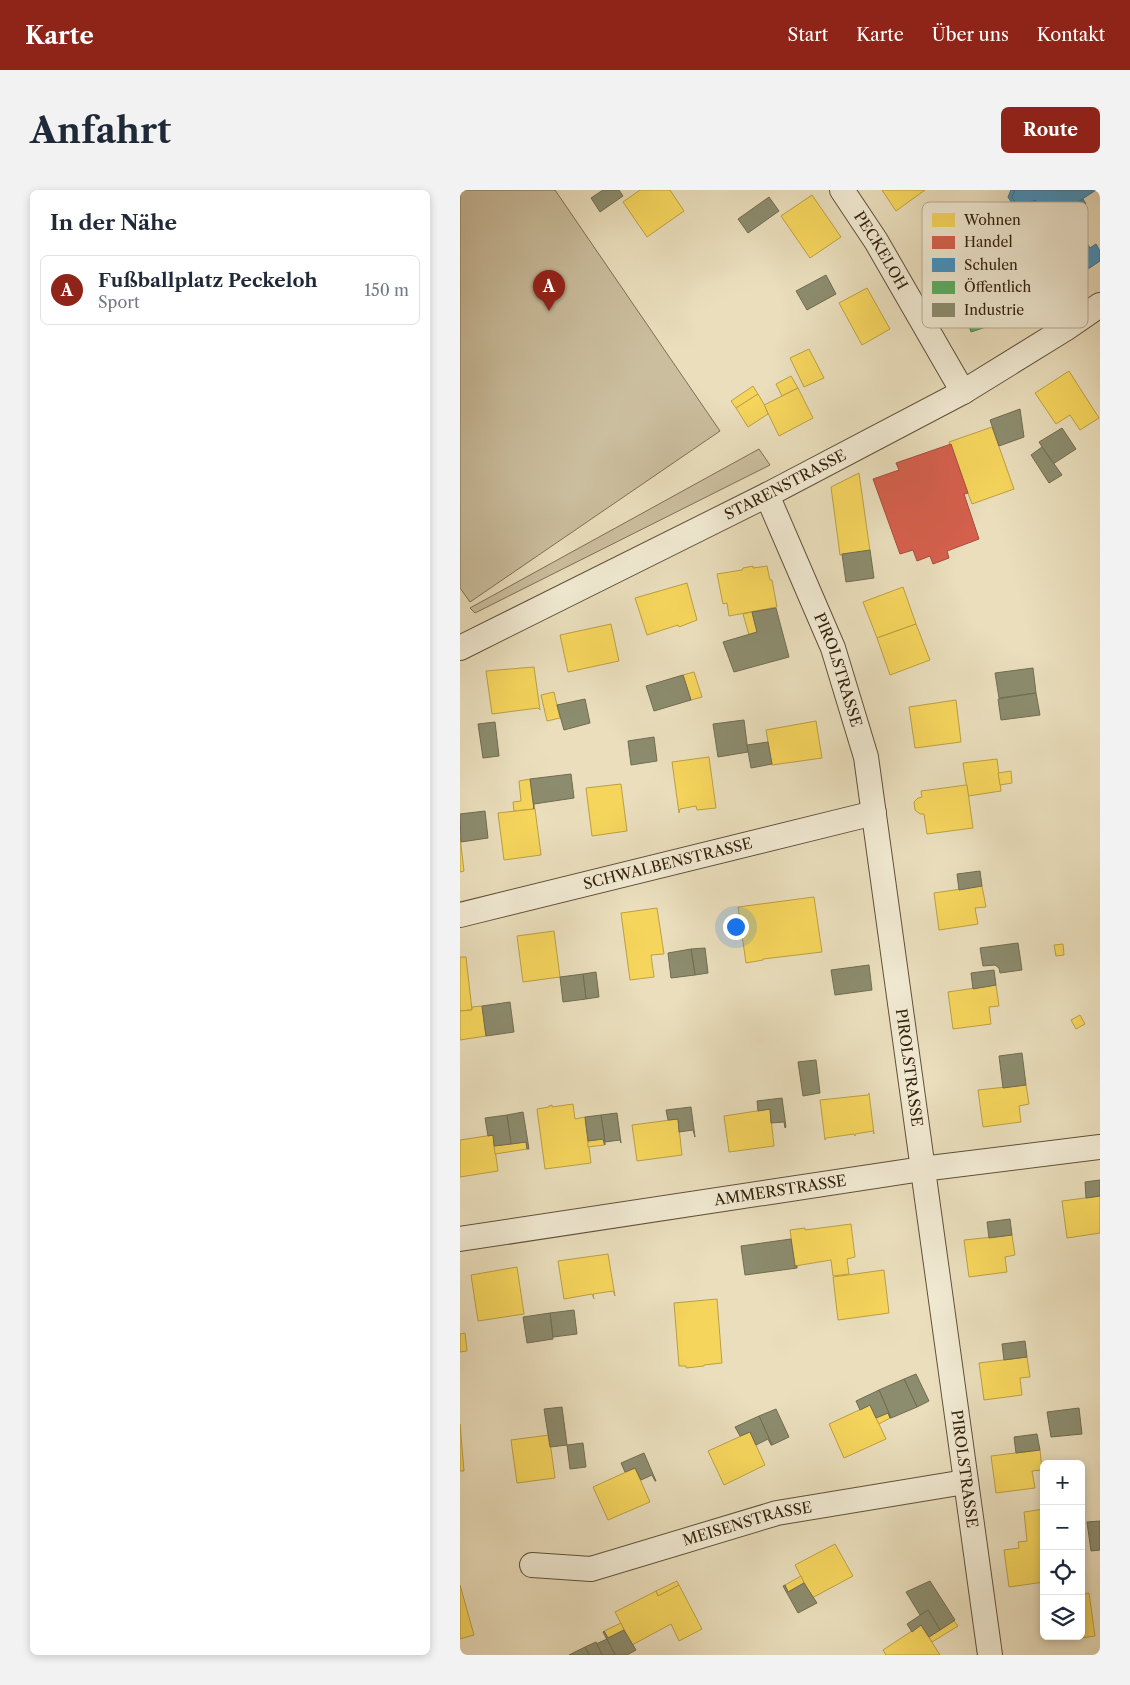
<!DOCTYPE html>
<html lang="de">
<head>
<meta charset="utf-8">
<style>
  :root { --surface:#fff; --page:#f2f2f3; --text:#1f2937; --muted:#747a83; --line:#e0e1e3; --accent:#8f2418 }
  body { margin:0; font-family:"Libre Caslon Text",serif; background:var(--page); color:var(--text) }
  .controls { position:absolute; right:15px; bottom:15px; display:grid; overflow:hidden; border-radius:8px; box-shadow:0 2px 8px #0003 }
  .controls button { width:45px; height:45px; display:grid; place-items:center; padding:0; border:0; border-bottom:1px solid var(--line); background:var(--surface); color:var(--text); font:25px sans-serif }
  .you { position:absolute; left:275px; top:736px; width:18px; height:18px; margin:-12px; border:4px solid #fff; border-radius:50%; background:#1a73e8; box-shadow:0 0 0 8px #1a73e833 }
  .badge { display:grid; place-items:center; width:32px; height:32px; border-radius:50%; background:var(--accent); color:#fff; font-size:16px; font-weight:700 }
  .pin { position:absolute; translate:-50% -41px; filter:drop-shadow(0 1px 2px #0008) }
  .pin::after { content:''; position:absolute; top:26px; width:18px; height:15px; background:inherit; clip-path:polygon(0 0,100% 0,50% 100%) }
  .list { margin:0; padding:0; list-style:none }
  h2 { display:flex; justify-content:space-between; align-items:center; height:65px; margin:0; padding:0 20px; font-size:21px }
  h2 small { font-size:16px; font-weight:400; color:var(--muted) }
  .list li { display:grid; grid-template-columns:32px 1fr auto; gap:15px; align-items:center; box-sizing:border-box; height:70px; margin:0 10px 10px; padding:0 10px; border:1px solid var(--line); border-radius:8px }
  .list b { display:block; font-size:19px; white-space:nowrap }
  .list p { margin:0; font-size:16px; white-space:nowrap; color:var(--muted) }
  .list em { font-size:16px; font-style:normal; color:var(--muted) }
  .icon { flex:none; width:28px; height:28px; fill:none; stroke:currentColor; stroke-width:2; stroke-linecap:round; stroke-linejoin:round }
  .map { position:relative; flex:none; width:640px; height:1465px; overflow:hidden; border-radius:8px }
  header { display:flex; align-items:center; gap:30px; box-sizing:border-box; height:70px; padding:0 25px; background:var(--accent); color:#fff }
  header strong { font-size:24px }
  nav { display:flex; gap:28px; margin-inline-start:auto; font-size:18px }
  .intro { display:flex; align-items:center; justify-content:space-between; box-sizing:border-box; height:120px; padding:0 30px }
  h1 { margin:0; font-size:35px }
  .button { padding:12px 22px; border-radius:8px; background:var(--accent); color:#fff; font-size:18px; font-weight:700 }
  main { display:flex; gap:30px; padding:0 30px }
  aside { flex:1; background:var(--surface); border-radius:8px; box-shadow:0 2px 8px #0003 }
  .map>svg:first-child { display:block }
</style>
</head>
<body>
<header>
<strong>Karte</strong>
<nav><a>Start</a><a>Karte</a><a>Über uns</a><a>Kontakt</a></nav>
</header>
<div class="intro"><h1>Anfahrt</h1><a class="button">Route</a></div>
<main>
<aside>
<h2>In der Nähe<small></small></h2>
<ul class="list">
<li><span class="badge">A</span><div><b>Fußballplatz Peckeloh</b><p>Sport</p></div><em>150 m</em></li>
</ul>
</aside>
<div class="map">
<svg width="640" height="1465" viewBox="0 0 640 1465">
  <rect width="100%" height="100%" fill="#eadebc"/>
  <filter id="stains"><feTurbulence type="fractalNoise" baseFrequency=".004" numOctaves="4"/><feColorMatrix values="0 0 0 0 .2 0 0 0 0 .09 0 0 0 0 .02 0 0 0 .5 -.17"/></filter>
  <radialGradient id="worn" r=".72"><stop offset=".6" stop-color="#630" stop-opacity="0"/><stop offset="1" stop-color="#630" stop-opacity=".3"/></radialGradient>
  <g fill="#cbbe9e" stroke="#7e6f55">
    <path d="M0,0H95L260,241L10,412L0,398Z"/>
    <path d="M299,259L310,275L15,423L10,418Z"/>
  </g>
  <g fill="#f6d55c" stroke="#bb9f44">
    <path d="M180,0H210L224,21L187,47L163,12Z"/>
    <path d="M422,0H465L436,21Z"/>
    <path d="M352,5L381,47L350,68L321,26Z"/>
    <path d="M407,98L430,139L402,155L379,113Z"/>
    <path d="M349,159L364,188L344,197L330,168Z"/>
    <path d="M609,181L639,228L620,240L610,225L596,234L575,203Z"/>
    <path d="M331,186L338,198L322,206L316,194Z"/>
    <path d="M293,196L298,204L276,218L271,211Z"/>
    <path d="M338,198L353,228L319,246L304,215Z"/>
    <path d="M298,204L304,214L308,224L288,237L276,218Z"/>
    <path d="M532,237L554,299L512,314L489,252Z"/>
    <path d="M399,283L410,361L380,365L371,297Z"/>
    <path d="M293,376V378L307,376L310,390H312L317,417L269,426L267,413L263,414L257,384L282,380L283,378Z"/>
    <path d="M227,393L237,430L219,437L218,435L187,445L175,408Z"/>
    <path d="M443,397L456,434L417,448L403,412Z"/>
    <path d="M292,422L297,442L289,445L283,424Z"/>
    <path d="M151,434L159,471L108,482L100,445Z"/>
    <path d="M456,434L470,470L430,485L417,448Z"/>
    <path d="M74,477L80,520L78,518L32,524L26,481Z"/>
    <path d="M234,482L242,507L231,510L223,485Z"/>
    <path d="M94,502L100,528L87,531L81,505Z"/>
    <path d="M496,510L501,552L455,558L449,517Z"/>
    <path d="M356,531L362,568L312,575L306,540Z"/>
    <path d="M249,567L256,618L237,620L236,616L220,619L219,623L212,572Z"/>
    <path d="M537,569L541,601L508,606L503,573Z"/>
    <path d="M551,581L552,593L540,595L538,583Z"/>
    <path d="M70,589L74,619L54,621L53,612L61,611L59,591Z"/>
    <path d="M161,594L167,641L132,646L126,598Z"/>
    <path d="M506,595H507L513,638L467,644L464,624H460L455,620L454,612L458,608L462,607L461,601Z"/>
    <path d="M74,619H75L81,665L44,670L38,623Z"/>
    <path d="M0,647L4,681L0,682Z"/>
    <path d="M522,696L526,717L515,718L518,734L479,740L474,703Z"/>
    <path d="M354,707L362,762L303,769V770L286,773L278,717Z"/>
    <path d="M197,718L204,764L191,765L194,787L170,790L161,723Z"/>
    <path d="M94,741L100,787L63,792L57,746Z"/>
    <path d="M603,754L604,765L596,766L594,755Z"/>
    <path d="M0,767H6L12,820L0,821Z"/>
    <path d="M536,795L539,816L529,817L531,834L493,839L488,802Z"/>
    <path d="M22,816L26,846L0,850V821L12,820V817Z"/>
    <path d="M620,825L625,834L616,839L611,830Z"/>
    <path d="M566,895L569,914L559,916L561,932L523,937L518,900Z"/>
    <path d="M409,903L414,944L413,941L395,944V946L394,944L366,948L365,950L360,910L408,905Z"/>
    <path d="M113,914L115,929L125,927L131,973L85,979L77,919L89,917V916L92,915V917Z"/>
    <path d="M310,919L314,956L269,962L264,926Z"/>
    <path d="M218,929L222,965L177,971L172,935Z"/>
    <path d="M33,945L38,981L0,987V950Z"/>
    <path d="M143,949L144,955L128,957V951Z"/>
    <path d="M66,952L67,959L35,964L34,956Z"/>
    <path d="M640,1006V1043L607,1048L602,1011Z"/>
    <path d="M391,1034L395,1067L387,1069L389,1084L373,1086L371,1070L335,1076L330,1040L345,1038V1040Z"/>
    <path d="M552,1045L555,1065L545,1067L547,1082L509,1087L504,1050Z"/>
    <path d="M148,1064L155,1106L153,1101L133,1104L134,1109L132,1104L104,1109L98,1071Z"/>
    <path d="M57,1077L64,1124L18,1131L11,1085Z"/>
    <path d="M424,1080L429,1123L378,1130L373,1087Z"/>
    <path d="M257,1109L262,1173L244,1175V1176L226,1178V1176H219L214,1113Z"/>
    <path d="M5,1143L7,1161L0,1162V1144Z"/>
    <path d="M567,1167L570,1187L560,1188L562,1205L524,1210L519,1173Z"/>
    <path d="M410,1215L426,1249L384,1268L369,1234Z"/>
    <path d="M428,1223L430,1228L419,1234L416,1228Z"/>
    <path d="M0,1234L4,1281H0Z"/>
    <path d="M290,1242L305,1275L264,1295L248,1261Z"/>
    <path d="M89,1245L95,1288L57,1293L51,1250Z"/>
    <path d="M580,1260L582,1280L572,1281L575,1298L536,1303L531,1266Z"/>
    <path d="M175,1278L190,1312L148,1330L133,1297Z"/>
    <path d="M584,1319V1392L549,1397L544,1360L559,1358L558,1352L567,1351L564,1322Z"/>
    <path d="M375,1354L393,1386L352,1408L335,1375Z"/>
    <path d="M341,1386L344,1393L328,1402L325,1395Z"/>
    <path d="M217,1391L219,1395L198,1406L196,1401Z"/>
    <path d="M0,1395L14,1445L0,1449Z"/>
    <path d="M219,1395L242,1439L219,1451L211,1434L172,1455L155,1422L196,1401L198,1406Z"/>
    <path d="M629,1403L635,1446L620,1448L621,1404Z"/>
    <path d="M494,1431L498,1436L472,1452L469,1447Z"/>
    <path d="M161,1433L164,1440L148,1448L144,1441Z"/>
    <path d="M461,1435L480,1465H426L423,1460Z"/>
  </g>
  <path fill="#d6604d" stroke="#a54d3a" d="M491,254L508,303L504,304L519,349L487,361L489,368L473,374L470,366L457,371L453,360L440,364L413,289L439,280L436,273Z"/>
  <g fill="#4393c3" stroke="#3e708c">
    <path d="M551,0H555L552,7L557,15L567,14L575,10L589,31L579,37L568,21H557L548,7Z"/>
    <path d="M555,0H636L589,31L575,10L567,14L557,15L552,7Z"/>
    <path d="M623,9L626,14L609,26L630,58L636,54L640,61V71L619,85L612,73L606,77L580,37Z"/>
  </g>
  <path fill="#5aae61" stroke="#4e8348" d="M581,66L595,106L580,112L582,118L511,142L498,104L567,80L565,72Z"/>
  <g fill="#8c8c6e" stroke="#716c51">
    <path d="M143,0H159L163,6L140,22L131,8Z"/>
    <path d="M309,7L319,21L288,43L278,29Z"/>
    <path d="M366,85L376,104L347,120L336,101Z"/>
    <path d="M560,219L564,247L539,256L530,230Z"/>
    <path d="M602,238L616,259L593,274L579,252Z"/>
    <path d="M582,257L602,285L589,293L571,265Z"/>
    <path d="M410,360L414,388L386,392L382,364Z"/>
    <path d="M316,418L329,467L274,482L263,452L297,442L292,422Z"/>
    <path d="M573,478L576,503L539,508L535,483Z"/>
    <path d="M223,485L231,510L194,521L186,496Z"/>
    <path d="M576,503L580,525L541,530L538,509Z"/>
    <path d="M125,509L130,533L104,540L97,515Z"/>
    <path d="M284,530L288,562L258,567L253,534Z"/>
    <path d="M35,532L39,566L23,568L18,534Z"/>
    <path d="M194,547L197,571L171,575L168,551Z"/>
    <path d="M308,552L312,574L291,578L287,555Z"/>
    <path d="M111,584L114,608L74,614V619L70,589Z"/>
    <path d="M25,621L28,648L1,652L0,624Z"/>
    <path d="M520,681L522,696L499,700L497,684Z"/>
    <path d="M558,753L562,780L540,783L539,778L535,775L523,776L520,758Z"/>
    <path d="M245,758L248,783L235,785L231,759Z"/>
    <path d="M231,759L235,785L211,788L208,763Z"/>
    <path d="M409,775L412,800L375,805L371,780Z"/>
    <path d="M534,780L536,795L513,799L511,783Z"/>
    <path d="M136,782L139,807L126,809L123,784Z"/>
    <path d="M123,784L126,809L103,812L100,787Z"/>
    <path d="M50,812L54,842L26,846L22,816Z"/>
    <path d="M562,863L566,895L543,898L539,866Z"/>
    <path d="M356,870L360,903L343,906L338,872Z"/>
    <path d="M322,908L326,937L325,938L324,932L311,933L310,919L298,921L297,911Z"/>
    <path d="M231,917L235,947L233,940L219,942L218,929L208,930L206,920Z"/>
    <path d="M63,922L69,959H67L66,952L51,954L47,925Z"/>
    <path d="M157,923L161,953L160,950L145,952L141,925Z"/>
    <path d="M47,925L51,954L34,956L33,945L28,946L25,928Z"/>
    <path d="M141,925L145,952V955L143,949L128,951L125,927Z"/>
    <path d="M640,990V1006L626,1008L625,992Z"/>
    <path d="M550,1029L552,1045L529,1048L527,1032Z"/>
    <path d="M331,1049L335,1076H337V1078L285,1085L281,1056Z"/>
    <path d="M114,1120L117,1144L93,1147L90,1123Z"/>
    <path d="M90,1123L93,1149L67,1153L63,1127Z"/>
    <path d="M565,1151L567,1167L544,1170L542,1154Z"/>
    <path d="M456,1184L469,1211L457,1217L444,1189Z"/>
    <path d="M444,1189L457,1217L431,1228L419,1200Z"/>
    <path d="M419,1200L431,1228H430L428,1223L416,1228L410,1215L400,1220L396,1211Z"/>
    <path d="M102,1217L107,1255L90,1257L84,1219Z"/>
    <path d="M619,1218L622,1244L591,1247L587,1222Z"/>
    <path d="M316,1219L329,1247L312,1255L299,1226Z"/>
    <path d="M299,1226L312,1255H311L308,1249L296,1255L290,1242L280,1246L275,1237Z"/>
    <path d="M577,1244L580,1260L556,1263L554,1247Z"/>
    <path d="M123,1253L126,1277L110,1279L107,1255Z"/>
    <path d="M184,1263L196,1291H195L192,1285L181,1290L175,1278L165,1282L161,1273Z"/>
    <path d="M640,1331V1360L631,1361L627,1332Z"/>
    <path d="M470,1391L495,1430L480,1440L468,1420L460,1425L446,1402Z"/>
    <path d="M344,1393L357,1413L338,1423L323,1396L325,1395L328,1402Z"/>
    <path d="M468,1420L480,1440L469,1447L461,1435L452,1442L447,1434Z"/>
    <path d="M164,1440L176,1460L167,1465H155L143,1442L144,1441L148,1448Z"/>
    <path d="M147,1449L155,1465H142L136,1454Z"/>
    <path d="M136,1452L142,1465H129L125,1457Z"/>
    <path d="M125,1457L129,1465H109Z"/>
  </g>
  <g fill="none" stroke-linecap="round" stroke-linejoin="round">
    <defs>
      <g id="minor">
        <path id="s1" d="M382,0L416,51L503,202"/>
        <path id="s2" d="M307,305L373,458L406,567L530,1465"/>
        <path id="s3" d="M0,458L307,305L503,202L605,139L640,115"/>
        <path id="s4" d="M0,725L414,623"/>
        <path id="s5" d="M0,1049L462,979L640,957"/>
        <path id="s6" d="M72,1375L131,1379L317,1323L505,1292"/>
      </g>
    </defs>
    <use href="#minor" stroke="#605038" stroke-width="26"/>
    <use href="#minor" stroke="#f1ead3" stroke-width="24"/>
  </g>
  <g text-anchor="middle" stroke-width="5" stroke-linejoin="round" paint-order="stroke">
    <g font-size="15" fill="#32200c" stroke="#f1ead3">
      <text dy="5" stroke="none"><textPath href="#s1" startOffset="72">PECKELOH</textPath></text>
      <text dy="5" stroke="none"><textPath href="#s3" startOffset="364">STARENSTRASSE</textPath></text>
      <text dy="5" stroke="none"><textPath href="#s2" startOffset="189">PIROLSTRASSE</textPath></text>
      <text dy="5" stroke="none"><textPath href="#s4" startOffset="214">SCHWALBENSTRASSE</textPath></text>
      <text dy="5" stroke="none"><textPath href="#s2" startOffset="594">PIROLSTRASSE</textPath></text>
      <text dy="5" stroke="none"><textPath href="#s5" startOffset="324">AMMERSTRASSE</textPath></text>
      <text dy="5" stroke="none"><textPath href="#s2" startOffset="999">PIROLSTRASSE</textPath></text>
      <text dy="5" stroke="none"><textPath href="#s6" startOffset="222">MEISENSTRASSE</textPath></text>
    </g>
  </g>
  <rect x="462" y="12" width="166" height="126" rx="8" fill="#f1ead3" stroke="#b8ad97" stroke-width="1"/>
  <rect x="472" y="23" width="23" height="14" fill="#f6d55c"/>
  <rect x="472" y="46" width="23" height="13" fill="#d6604d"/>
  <rect x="472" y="68" width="23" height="14" fill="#4393c3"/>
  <rect x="472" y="91" width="23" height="13" fill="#5aae61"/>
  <rect x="472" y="113" width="23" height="14" fill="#8c8c6e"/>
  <g font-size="14" fill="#32200c">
    <text x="504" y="35">Wohnen</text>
    <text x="504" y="57">Handel</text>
    <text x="504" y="80">Schulen</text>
    <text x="504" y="102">Öffentlich</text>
    <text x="504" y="125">Industrie</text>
  </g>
  <rect width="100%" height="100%" filter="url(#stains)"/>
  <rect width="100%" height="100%" fill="url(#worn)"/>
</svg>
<div class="controls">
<button>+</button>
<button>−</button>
<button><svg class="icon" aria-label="locate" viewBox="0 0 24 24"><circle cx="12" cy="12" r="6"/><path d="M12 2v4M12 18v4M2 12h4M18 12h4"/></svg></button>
<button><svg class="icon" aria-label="layers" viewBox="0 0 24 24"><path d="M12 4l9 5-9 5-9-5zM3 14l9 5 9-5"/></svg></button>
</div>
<div class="you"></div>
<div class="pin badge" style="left:89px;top:121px">A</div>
</div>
</main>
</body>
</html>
